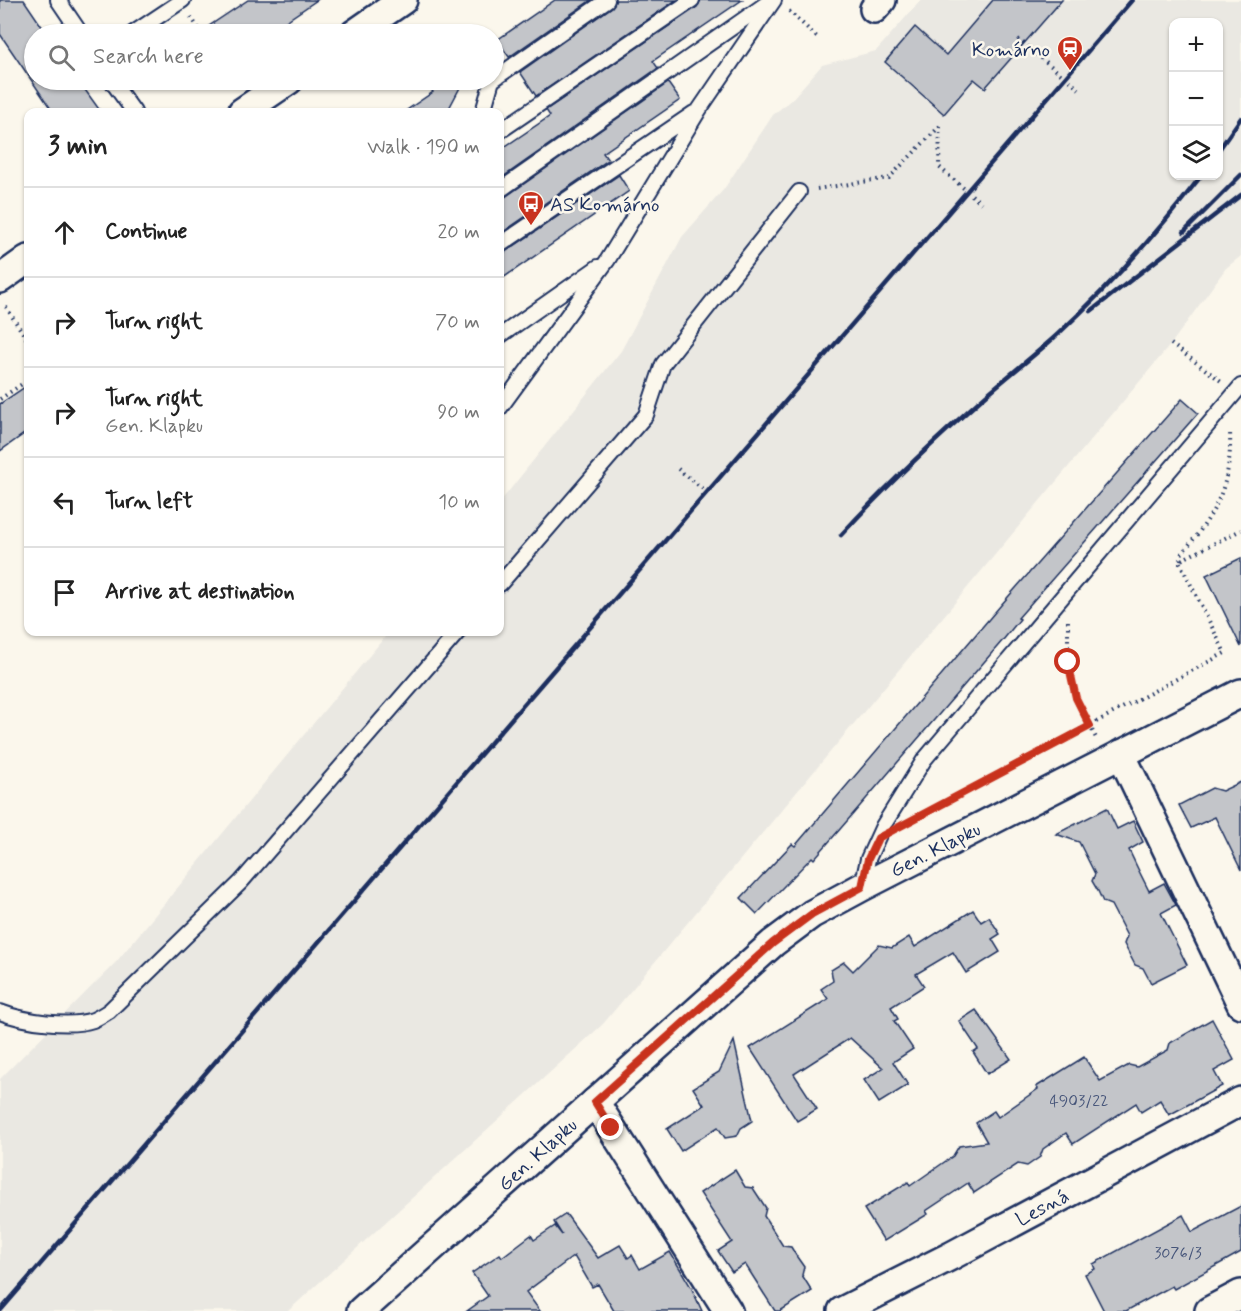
<!DOCTYPE html>
<html lang="en">
<head>
<meta charset="utf-8">
<style>
  :root { --surface:#fff; --page:#f6f6f6; --text:#222; --muted:#767676; --line:#e0e0e0 }
  body { margin:0; font-family:Mynerve,sans-serif; background:var(--page); color:var(--text) }
  .controls { position:absolute; right:18px; top:18px; display:grid; overflow:hidden; border-radius:12px; box-shadow:0 2px 4px #0004 }
  .controls button { width:54px; height:54px; display:grid; place-items:center; padding:0; border:0; border-bottom:2px solid var(--line); background:var(--surface); color:var(--text); font:30px sans-serif }
  .stop { position:absolute; width:18px; height:18px; margin:-14px; border:4px solid #c8321e; border-radius:50%; background:#fff }
  .stop.end { background:#c8321e; border-color:#fff; box-shadow:0 2px 6px #0008 }
  .list { margin:0; padding:0; list-style:none }
  h2 { display:flex; justify-content:space-between; align-items:center; height:78px; margin:0; padding:0 24px; font-size:26px }
  h2 small { font-size:20px; font-weight:400; color:var(--muted) }
  .list li { display:grid; grid-template-columns:39px 1fr auto; gap:18px; align-items:center; box-sizing:border-box; height:90px; padding:0 24px; border-top:2px solid var(--line) }
  .list b { display:block; font-size:22px; white-space:nowrap }
  .list p { margin:0; font-size:20px; white-space:nowrap; color:var(--muted) }
  .list em { font-size:20px; font-style:normal; color:var(--muted) }
  .icon { flex:none; width:33px; height:33px; fill:none; stroke:currentColor; stroke-width:2; stroke-linecap:round; stroke-linejoin:round }
  .map { position:relative; flex:none; width:1241px; height:1311px; overflow:hidden }
  .search { position:absolute; background:var(--surface); box-shadow:0 2px 4px #0004; left:24px; top:24px; width:480px; height:66px; display:flex; align-items:center; gap:15px; box-sizing:border-box; padding:0 21px; border-radius:33px; color:var(--muted); font-size:22px }
  .panel { position:absolute; background:var(--surface); box-shadow:0 2px 4px #0004; left:24px; top:108px; width:480px; height:528px; border-radius:12px }
  .map>svg:first-child { display:block }
</style>
</head>
<body>
<div class="map">
<svg width="1241" height="1311" viewBox="0 0 1241 1311">
  <rect width="100%" height="100%" fill="#fbf7ec"/>
  <filter id="ink" filterUnits="userSpaceOnUse"><feTurbulence type="fractalNoise" baseFrequency=".0167" numOctaves="2"/><feDisplacementMap in="SourceGraphic" scale="12" xChannelSelector="R" yChannelSelector="G"/><feConvolveMatrix kernelMatrix="1 2 1 2 8 2 1 2 1" color-interpolation-filters="sRGB"/></filter>
  <g filter="url(#ink)">
    <path fill="#eae8e2" fill-rule="evenodd" d="M921,0H1241V256L1226,268L1171,344L603,1024L288,1311H0V1079L117,961L389,632H500V502L621,351L682,237L724,189L773,115L792,99L822,65L876,51ZM1174,22H1218V176H1174Z"/>
    <g fill="#c3c5c9" stroke="#1b2f5e" stroke-width="1.5">
      <path d="M0,0H24L47,34H34V80H78L101,112H53L0,34Z"/>
      <path d="M248,0H317L267,34H197Z"/>
      <path d="M555,0H591L509,57L497,40Z"/>
      <path d="M616,0H676L536,96L520,72L612,7Z"/>
      <path d="M701,0H742L653,61L658,68L500,179V150L550,116L546,110L697,7Z"/>
      <path d="M993,0H1062L985,88L974,79L944,114L885,62L915,27L946,55Z"/>
      <path d="M424,80H464L447,112H404L433,92Z"/>
      <path d="M668,83L680,100L603,153L608,160L500,234V199L505,197Z"/>
      <path d="M619,175L629,191L500,280V254L505,252Z"/>
      <path d="M28,385V431L0,451V404Z"/>
      <path d="M1182,399L1198,413L1018,618L1020,619L1003,640L841,828L814,859L812,857L757,914L741,898L792,844L795,846L1001,605Z"/>
      <path d="M1241,558V647L1206,575Z"/>
      <path d="M1241,782V870L1215,817L1191,828L1179,805L1212,788L1222,791Z"/>
      <path d="M1107,808L1117,829L1133,821L1143,842L1129,850L1139,871L1149,891L1164,883L1176,905L1161,913L1187,965L1151,983L1143,968L1135,965L1124,944L1127,936L1111,905L1103,902L1098,891L1092,881L1095,874L1079,842L1056,834Z"/>
      <path d="M973,910L981,922L989,917L1000,934L992,939L1000,952L966,973L953,952L916,974L924,986L891,1007L898,1019L894,1021L913,1049L893,1062L908,1085L879,1103L864,1080L883,1068L850,1038L794,1074L817,1109L797,1121L750,1048L828,999L821,989L833,981L831,970L844,962L853,971L879,945L892,948L909,937L915,947Z"/>
      <path d="M976,1010L1011,1059L987,1074L973,1052L978,1049L959,1021Z"/>
      <path d="M1212,1019L1234,1060L1214,1071L1222,1086L1191,1103L1169,1115L1160,1100L1141,1112L1136,1103L1073,1144L1066,1133L1043,1149L1040,1157L1027,1166L1018,1164L974,1193L968,1183L926,1211L928,1214L884,1241L864,1209L908,1182L910,1186L953,1156L959,1146L987,1142L976,1123L994,1111L998,1117L1038,1089L1036,1087L1084,1057L1100,1081L1129,1065L1137,1067L1168,1050L1170,1043Z"/>
      <path d="M734,1041L752,1121L741,1128L737,1136L725,1138L718,1127L681,1151L667,1129L704,1105L693,1088L719,1072Z"/>
      <path d="M735,1170L745,1187L753,1188L766,1208L764,1216L783,1246L791,1247L797,1257L804,1267L802,1275L812,1291L780,1311H775L745,1264L732,1272L718,1251L732,1242L700,1193Z"/>
      <path d="M1241,1206V1252L1174,1289L1172,1286L1126,1311H1104L1085,1274L1095,1269L1093,1264L1183,1215L1192,1232Z"/>
      <path d="M566,1214L598,1258L620,1245L628,1258L632,1255L640,1269L670,1252L691,1287L702,1311H614L598,1284L592,1287L574,1256L526,1292L540,1311H467L488,1296L472,1273L500,1254L502,1257L531,1235L534,1240L555,1226L562,1235L554,1222Z"/>
    </g>
    <g fill="none" stroke-linecap="round" stroke-linejoin="round">
      <defs>
        <g id="service">
          <path d="M58,0L81,34"/>
          <path d="M132,34L183,0"/>
          <path d="M494,79L607,0"/>
          <path d="M111,80L134,112"/>
          <path d="M483,112L492,80"/>
          <path d="M500,131L692,0"/>
          <path d="M500,190L770,1"/>
          <path d="M500,245L694,113"/>
          <path d="M500,336L598,267"/>
          <path d="M500,408L607,261L699,110L774,0"/>
          <path d="M500,584L646,415L663,364L799,192"/>
          <path d="M862,887L868,859L883,826L924,760L1241,386"/>
          <path d="M0,1012C23,1021 69,1028 93,1020C98,1018 104,1014 109,1011L241,882L458,632"/>
        </g>
        <g id="minor">
          <path d="M874,9L882,0"/>
          <path d="M354,34L403,0"/>
          <path d="M242,112L289,80"/>
          <path d="M0,279L28,259"/>
          <path d="M1121,754L1241,1004"/>
          <path d="M595,1102L728,1311"/>
          <path d="M361,1311L773,943L812,914L862,887L1241,693"/>
          <path d="M842,1311L951,1256L1241,1101"/>
          <path d="M1209,1311L1241,1294"/>
        </g>
      </defs>
      <use href="#service" stroke="#1b2f5e" stroke-width="18"/>
      <use href="#minor" stroke="#1b2f5e" stroke-width="32"/>
      <g stroke="#1b2f5e" stroke-width="4" stroke-dasharray="1.5 4.5" stroke-linecap="butt">
        <path d="M789,11L819,39"/>
        <path d="M191,17L201,32"/>
        <path d="M281,25L287,34"/>
        <path d="M1018,39L1079,89"/>
        <path d="M940,126L939,167L981,203"/>
        <path d="M817,189L889,178L940,126"/>
        <path d="M6,307L28,341"/>
        <path d="M1171,344L1221,381"/>
        <path d="M0,399L28,380"/>
        <path d="M0,403V404"/>
        <path d="M678,469L707,492"/>
        <path d="M1180,560L1182,553C1216,514 1232,484 1230,431"/>
        <path d="M1068,621V662L1076,698L1097,740"/>
        <path d="M911,821L1225,653L1179,561L1241,530"/>
      </g>
      <use href="#service" stroke="#fbf7ec" stroke-width="14"/>
      <use href="#minor" stroke="#fbf7ec" stroke-width="27"/>
      <g stroke="#1b2f5e" stroke-width="4.5">
        <path d="M1218,151L1241,118"/>
        <path d="M1184,232L1241,175"/>
        <path d="M1091,311L1241,195"/>
        <path d="M841,535C886,486 935,440 985,396C1009,375 1034,356 1058,334C1110,286 1158,232 1201,176"/>
        <path d="M0,1311L1132,0"/>
      </g>
    </g>
  </g>
  <g fill="none" stroke-linecap="round" stroke-linejoin="round" filter="url(#ink)">
    <path stroke="#c8321e" stroke-width="8" d="M611,1128L595,1102L773,943L812,914L862,887L868,859L878,838L1090,726L1076,698L1068,662"/>
  </g>
  <defs>
    <symbol id="station-pin" viewBox="-11 -11 22 30"><path d="M0 17L-7.5 6A9.5 9.5 0 1 1 7.5 6Z" fill="#c8321e" stroke="#fbf7ec"/><path d="M-3-6H3Q5-6 5-4V2Q5 4 3 4L4.5 6H3L1.5 4h-3L-3 6H-4.5L-3 4Q-5 4-5 2V-4Q-5-6-3-6ZM-3.5-4v3h7v-3ZM-3.5 1v1.5H-2V1ZM2 1v1.5H3.5V1Z" fill="#fff"/></symbol>
    <symbol id="bus-pin" viewBox="-11 -11 22 30"><path d="M0 17L-7.5 6A9.5 9.5 0 1 1 7.5 6Z" fill="#c8321e" stroke="#fbf7ec"/><path d="M-5-6H5V4H4V6H2V4H-2V6H-4V4H-5ZM-3.5-4V0h7V-4ZM-3.5 1.2v1.5H-2V1.2ZM2 1.2v1.5H3.5V1.2Z" fill="#fff"/></symbol>
  </defs>
  <g fill-rule="evenodd">
    <use href="#station-pin" x="1055" y="34" width="30" height="40"/>
    <use href="#bus-pin" x="516" y="189" width="30" height="40"/>
  </g>
  <g text-anchor="middle" stroke-width="5" stroke-linejoin="round" paint-order="stroke">
    <g font-size="16" fill="#455479">
      <text x="1079" y="1106">4903/22</text>
      <text x="1178" y="1258">3076/3</text>
    </g>
    <g font-size="20" fill="#1b2f5e" stroke="#fbf7ec" text-anchor="end">
      <text x="1050" y="56">Komárno</text>
      <text x="550" y="211" text-anchor="start">AS Komárno</text>
    </g>
    <g font-size="20" fill="#1b2f5e" stroke="#fbf7ec">
      <text transform="translate(935 849) rotate(-27)" y="7">Gen. Klapku</text>
      <text transform="translate(537 1154) rotate(-42)" y="7">Gen. Klapku</text>
      <text transform="translate(1042 1207) rotate(-28)" y="7">Lesná</text>
    </g>
  </g>
</svg>
<div class="controls">
<button>+</button>
<button>−</button>
<button><svg class="icon" aria-label="layers" viewBox="0 0 24 24"><path d="M12 4l9 5-9 5-9-5zM3 14l9 5 9-5"/></svg></button>
</div>
<div class="stop" style="left:1068px;top:662px"></div>
<div class="stop end" style="left:611px;top:1128px"></div>
<div class="search"><svg class="icon" aria-label="search" viewBox="0 0 24 24"><circle cx="10" cy="10" r="6"/><path d="M15 15l6 6"/></svg>Search here</div>
<section class="panel">
<h2>3 min<small>Walk · 190 m</small></h2>
<ul class="list">
<li><svg class="icon" aria-label="ahead" viewBox="0 0 24 24"><path d="M12 20V5M6 11l6-6 6 6"/></svg><div><b>Continue</b></div><em>20 m</em></li>
<li><svg class="icon" aria-label="right" viewBox="0 0 24 24"><path d="M7 20v-9h11M14 6l5 5-5 5"/></svg><div><b>Turn right</b></div><em>70 m</em></li>
<li><svg class="icon" aria-label="right" viewBox="0 0 24 24"><path d="M7 20v-9h11M14 6l5 5-5 5"/></svg><div><b>Turn right</b><p>Gen. Klapku</p></div><em>90 m</em></li>
<li><svg class="icon" aria-label="left" viewBox="0 0 24 24"><path d="M17 20v-9H6M10 6l-5 5 5 5"/></svg><div><b>Turn left</b></div><em>10 m</em></li>
<li><svg class="icon" aria-label="arrive" viewBox="0 0 24 24"><path d="M6 21V4h12l-3 4 3 4H6"/></svg><div><b>Arrive at destination</b></div></li>
</ul>
</section>
</div>
</body>
</html>
